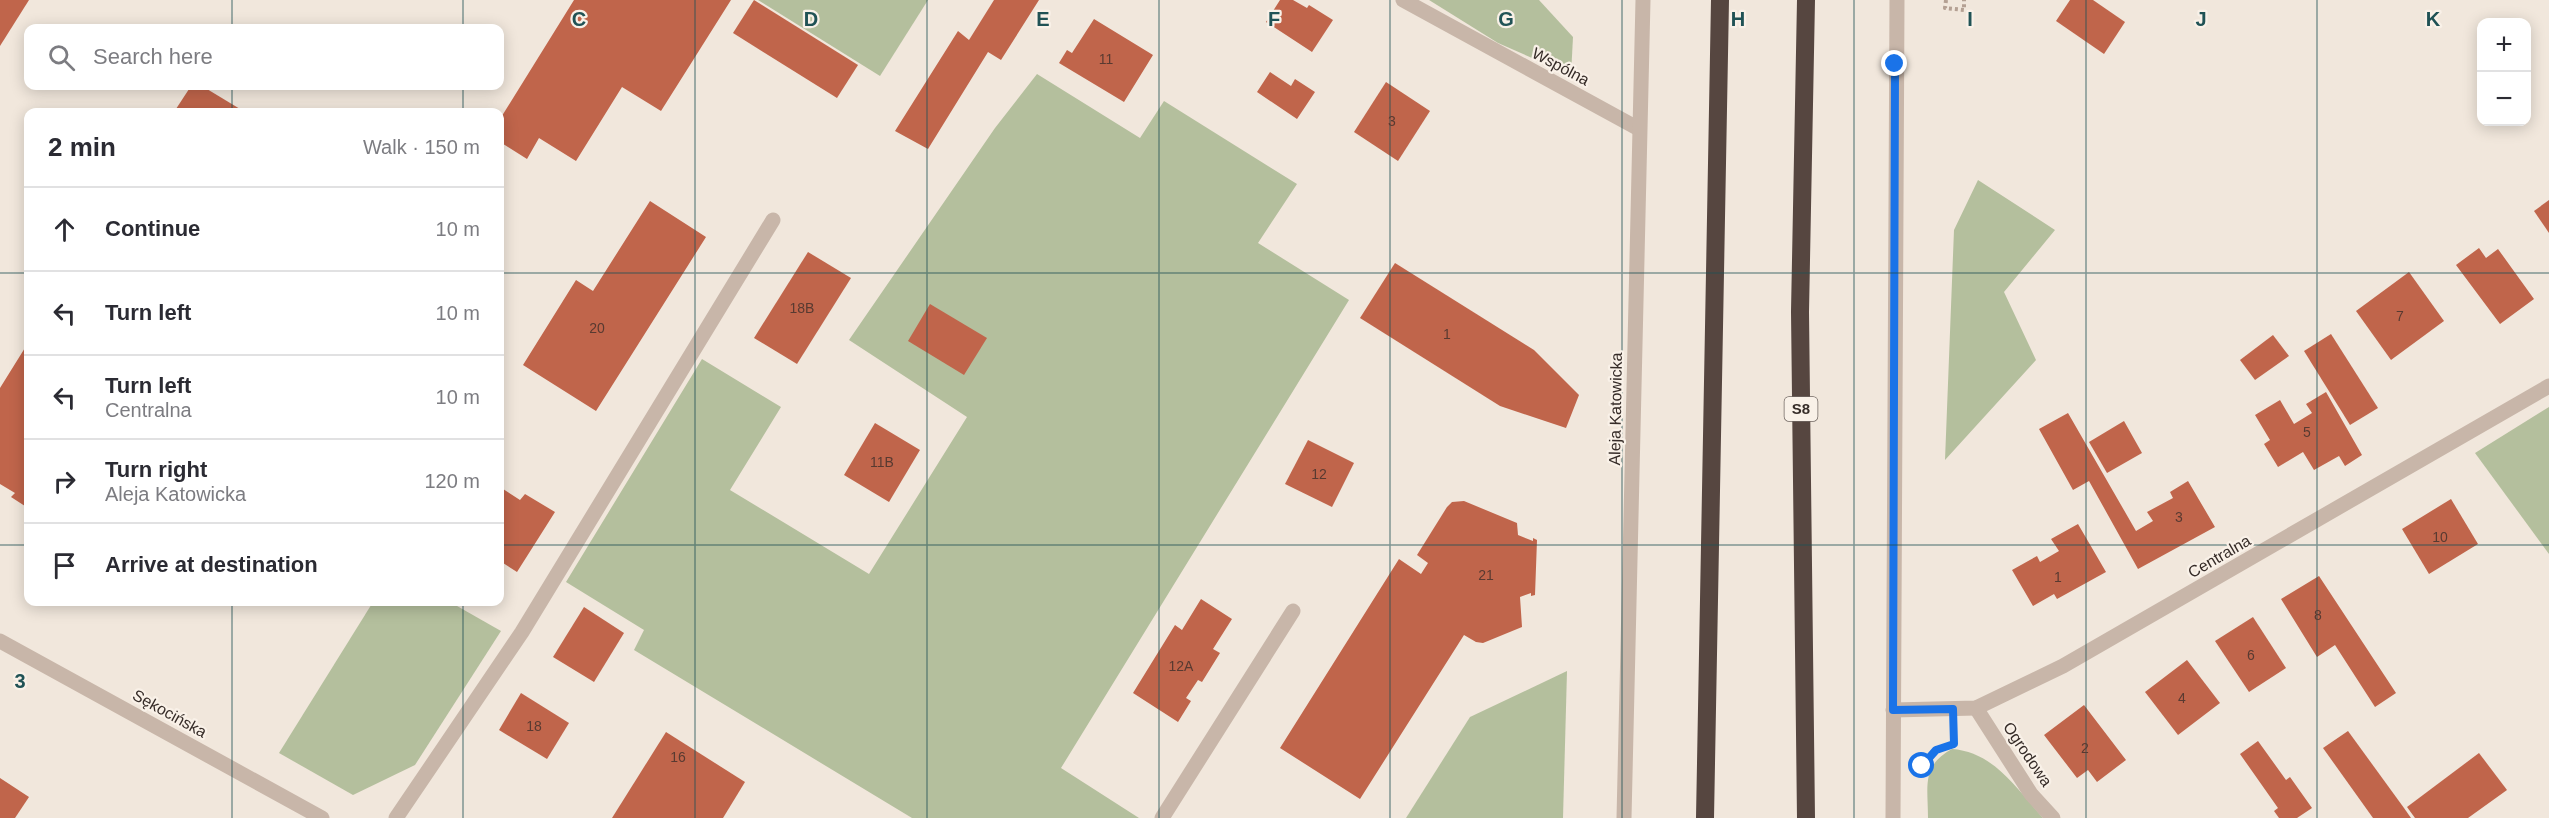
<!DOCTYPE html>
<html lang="en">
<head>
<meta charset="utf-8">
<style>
  :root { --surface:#fff; --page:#f2f2f3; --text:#2b2b33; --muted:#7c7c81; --line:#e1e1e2 }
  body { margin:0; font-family:Arial,sans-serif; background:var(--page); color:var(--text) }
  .controls { position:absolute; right:18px; top:18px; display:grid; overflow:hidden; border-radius:12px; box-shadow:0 3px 15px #0003 }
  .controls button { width:54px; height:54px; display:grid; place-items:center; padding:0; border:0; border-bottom:2px solid var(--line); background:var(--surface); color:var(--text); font:30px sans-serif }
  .stop { position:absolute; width:18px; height:18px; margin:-14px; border:4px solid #1a73e8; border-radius:50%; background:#fff }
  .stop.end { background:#1a73e8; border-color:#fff; box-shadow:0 2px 6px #0008 }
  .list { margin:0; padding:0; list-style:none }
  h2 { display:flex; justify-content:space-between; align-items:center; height:78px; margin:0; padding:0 24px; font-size:26px }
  h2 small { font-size:20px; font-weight:400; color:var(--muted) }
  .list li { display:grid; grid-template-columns:39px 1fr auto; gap:18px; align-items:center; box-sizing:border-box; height:84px; padding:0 24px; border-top:2px solid var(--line) }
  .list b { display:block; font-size:22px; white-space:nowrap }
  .list p { margin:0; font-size:20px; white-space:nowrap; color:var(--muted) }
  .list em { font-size:20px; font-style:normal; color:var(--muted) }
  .icon { flex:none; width:33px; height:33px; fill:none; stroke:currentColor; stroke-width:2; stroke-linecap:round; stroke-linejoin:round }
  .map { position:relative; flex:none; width:2549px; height:818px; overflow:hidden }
  .search { position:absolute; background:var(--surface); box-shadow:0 3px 15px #0003; left:24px; top:24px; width:480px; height:66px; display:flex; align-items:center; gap:15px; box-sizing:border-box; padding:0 21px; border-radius:12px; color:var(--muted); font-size:22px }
  .panel { position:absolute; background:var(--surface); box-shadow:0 3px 15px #0003; left:24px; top:108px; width:480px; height:498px; border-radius:12px }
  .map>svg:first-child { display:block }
</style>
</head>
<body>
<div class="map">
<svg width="2549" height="818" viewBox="0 0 2549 818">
  <rect width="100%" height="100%" fill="#f1e7dc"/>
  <g fill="#b4bf9d">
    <path d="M758,0H928L880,76Z"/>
    <path d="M1429,0H1539L1573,37L1571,75L1498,43Z"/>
    <path d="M1037,74L1140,138L1164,101L1297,184L1258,243L1349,300L1061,768L1139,818H912L634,650L644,630L566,582L702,359L781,407L730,490L869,574L967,417L849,340L995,128Z"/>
    <path d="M1978,180L2055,230L2004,292L2036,360L1945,460L1954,230Z"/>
    <path d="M2549,407V554L2475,453Z"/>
    <path d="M373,602H450L501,631L415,765L353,795L279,753Z"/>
    <path d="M1567,671L1563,818H1406L1470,717Z"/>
    <path d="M1952,749C1994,752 2017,789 2043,818H1928C1928,786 1921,766 1952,749Z"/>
  </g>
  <g fill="#c0654b">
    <path d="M0,0H29L0,46Z"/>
    <path d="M574,0H731L661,111L622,87L576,161L539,138L527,159L500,142V119Z"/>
    <path d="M754,0L858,65L837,98L733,33Z"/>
    <path d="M994,0H1039L1001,60L988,52L928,149L895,131L958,31L969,40Z"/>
    <path d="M1280,0H1293L1307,8L1309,5L1333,20L1312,52L1266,22Z"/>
    <path d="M2070,0H2093L2125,22L2104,54L2056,21Z"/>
    <path d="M1094,19L1153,55L1124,102L1059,63L1067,50L1072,53Z"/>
    <path d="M1270,72L1291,86L1295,79L1315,92L1297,119L1257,92Z"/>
    <path d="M1386,82L1430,111L1398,161L1354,132Z"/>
    <path d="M191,86H202L245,112H174Z"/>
    <path d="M2549,200V233L2534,211Z"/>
    <path d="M650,201L706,237L596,411L523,365L576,280L593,291Z"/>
    <path d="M2479,248L2486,258L2498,249L2534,299L2500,324L2456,265Z"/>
    <path d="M808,252L851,278L797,364L754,338Z"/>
    <path d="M1395,263L1534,350L1579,395L1566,428L1500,406L1360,318Z"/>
    <path d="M2409,272L2444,321L2391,360L2356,311Z"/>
    <path d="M930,304L987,338L964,375L908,341Z"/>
    <path d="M2331,334L2378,408L2350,425L2304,351Z"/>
    <path d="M2273,335L2289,356L2255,380L2240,360Z"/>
    <path d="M28,343V508L11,497L15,493L0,484V388Z"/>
    <path d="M2326,392L2362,455L2345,466L2339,456L2314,470L2303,452L2278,467L2264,444L2270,440L2255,415L2280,400L2294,424L2312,413L2306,404Z"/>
    <path d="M2068,413L2136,531L2153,521L2147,512L2173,498L2170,492L2188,481L2215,527L2138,569L2089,481L2073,490L2039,429Z"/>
    <path d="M2124,421L2142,453L2107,473L2089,442Z"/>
    <path d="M875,423L920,450L889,502L844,475Z"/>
    <path d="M1308,440L1354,463L1332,507L1285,484Z"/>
    <path d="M500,487L520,500L525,494L555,512L517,572L500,561Z"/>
    <path d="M2451,499L2478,544L2429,574L2402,529Z"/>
    <path d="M1464,501L1517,523L1518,535L1533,541V538L1537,540L1535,595L1531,596V593L1520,597L1522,627L1483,643L1476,642L1464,635L1360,799L1280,748L1399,559L1421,574L1428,563L1417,555L1447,507L1452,502Z"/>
    <path d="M2078,524L2106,572L2057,599L2054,594L2033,606L2012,570L2037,556L2040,562L2059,551L2051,539Z"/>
    <path d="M2319,576L2396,693L2375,707L2335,645L2317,657L2281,599Z"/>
    <path d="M1201,599L1232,619L1213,649L1220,653L1202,682L1198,680L1186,698L1191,701L1178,722L1133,693L1175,625L1182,630Z"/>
    <path d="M584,607L624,633L594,682L553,657Z"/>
    <path d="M2253,617L2286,668L2249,692L2215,641Z"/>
    <path d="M2187,660L2220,703L2178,735L2145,692Z"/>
    <path d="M521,693L569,723L547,759L499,730Z"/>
    <path d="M2084,705L2126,760L2097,782L2088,770L2077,778L2044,735Z"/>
    <path d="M2348,731L2404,808L2411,818H2373L2323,748Z"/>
    <path d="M666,732L745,782L723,818H612Z"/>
    <path d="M2258,741L2286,780L2290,777L2312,808L2297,818H2279L2274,811L2278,808L2240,754Z"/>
    <path d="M2479,753L2507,790L2468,818H2415L2407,807Z"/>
    <path d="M0,778L29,797L15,818H0Z"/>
  </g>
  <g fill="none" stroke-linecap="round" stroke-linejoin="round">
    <g stroke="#b4a093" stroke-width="4" stroke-dasharray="3 3" stroke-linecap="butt">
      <path d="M1946,0L1945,8L1964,10V0"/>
      <path d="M1922,769V766L1936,750L1955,744L1954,736"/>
    </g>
    <g stroke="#c8b6a9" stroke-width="15">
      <path d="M1403,0L1639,129"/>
      <path d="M0,641L322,818"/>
      <path d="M1976,708L2031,794L2053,818"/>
      <path d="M1893,710L1976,708L2063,666L2549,386"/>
      <path d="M396,818L522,632L773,220"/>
      <path d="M1162,818L1293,611"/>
      <path d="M1624,818L1643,0"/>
      <path d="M1893,818L1897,0"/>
    </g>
    <g stroke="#564640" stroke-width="18">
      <path d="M1705,818L1720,0"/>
      <path d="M1806,818L1800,312L1806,0"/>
    </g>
  </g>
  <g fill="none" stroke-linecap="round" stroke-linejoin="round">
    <path stroke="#1a73e8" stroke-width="8" d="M1895,64L1893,710L1953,709L1954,744L1936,750L1922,766"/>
  </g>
  <path fill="none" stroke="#205255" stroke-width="1.5" stroke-opacity="0.55" d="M232,0V28M463,0V28M695,0V818M927,0V818M1159,0V818M1390,0V818M1622,0V818M1854,0V818M2086,0V818M2317,0V818M232,86V112M463,86V112M0,273H28M500,273H2549M0,545H28M500,545H2549M232,602V818M463,602V818"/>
  <g text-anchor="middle" stroke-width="4.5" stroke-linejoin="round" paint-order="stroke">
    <g font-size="14" fill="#583a31">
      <text x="1106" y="64">11</text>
      <text x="1392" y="126">3</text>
      <text x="802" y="313">18B</text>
      <text x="2400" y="321">7</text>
      <text x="597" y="333">20</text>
      <text x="1447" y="339">1</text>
      <text x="2307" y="437">5</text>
      <text x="882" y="467">11B</text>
      <text x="1319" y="479">12</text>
      <text x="2179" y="522">3</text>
      <text x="2440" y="542">10</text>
      <text x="1486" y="580">21</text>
      <text x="2058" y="582">1</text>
      <text x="2318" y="620">8</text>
      <text x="2251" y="660">6</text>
      <text x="1181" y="671">12A</text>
      <text x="2182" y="703">4</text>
      <text x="534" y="731">18</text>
      <text x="2085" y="753">2</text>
      <text x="678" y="762">16</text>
    </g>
    <rect fill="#f9f1e8" stroke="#706762" stroke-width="1.5" x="1784.5" y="397" width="33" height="24" rx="4.5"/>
    <g font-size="15" font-weight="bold" fill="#362c28">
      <text x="1801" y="414">S8</text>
    </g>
    <g font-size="16" fill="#362c28" stroke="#f9f1e8">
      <text transform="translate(1561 66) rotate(28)" y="6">Wspólna</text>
      <text transform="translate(1615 409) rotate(-89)" y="6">Aleja Katowicka</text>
      <text transform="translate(2219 556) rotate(-30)" y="6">Centralna</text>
      <text transform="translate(170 713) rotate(29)" y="6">Sękocińska</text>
      <text transform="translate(2028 754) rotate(56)" y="6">Ogrodowa</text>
    </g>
  </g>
  <g font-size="20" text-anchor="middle" font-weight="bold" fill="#205255" stroke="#f9f1e8" stroke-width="4.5" stroke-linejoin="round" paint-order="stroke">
    <text x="579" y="26">C</text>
    <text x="811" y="26">D</text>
    <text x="1043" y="26">E</text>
    <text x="1274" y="26">F</text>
    <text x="1506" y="26">G</text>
    <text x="1738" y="26">H</text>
    <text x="1970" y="26">I</text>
    <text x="2201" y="26">J</text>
    <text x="2433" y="26">K</text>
    <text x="20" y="688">3</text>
  </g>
</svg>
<div class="controls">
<button>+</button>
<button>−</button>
</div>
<div class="stop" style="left:1922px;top:766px"></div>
<div class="stop end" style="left:1895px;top:64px"></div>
<div class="search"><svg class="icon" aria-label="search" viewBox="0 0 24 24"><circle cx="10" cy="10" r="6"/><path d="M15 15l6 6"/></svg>Search here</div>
<section class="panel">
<h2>2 min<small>Walk · 150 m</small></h2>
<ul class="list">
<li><svg class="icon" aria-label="ahead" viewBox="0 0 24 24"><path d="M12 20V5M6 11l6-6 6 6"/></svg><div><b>Continue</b></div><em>10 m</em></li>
<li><svg class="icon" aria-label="left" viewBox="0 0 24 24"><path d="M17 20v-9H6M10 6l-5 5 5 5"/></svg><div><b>Turn left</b></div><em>10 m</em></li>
<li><svg class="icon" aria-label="left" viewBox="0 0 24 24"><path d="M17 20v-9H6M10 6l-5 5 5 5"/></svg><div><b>Turn left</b><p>Centralna</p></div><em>10 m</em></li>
<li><svg class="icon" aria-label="right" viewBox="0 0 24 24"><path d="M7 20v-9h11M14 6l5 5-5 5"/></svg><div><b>Turn right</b><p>Aleja Katowicka</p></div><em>120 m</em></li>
<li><svg class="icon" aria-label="arrive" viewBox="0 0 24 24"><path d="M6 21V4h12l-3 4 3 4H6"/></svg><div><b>Arrive at destination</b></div></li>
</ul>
</section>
</div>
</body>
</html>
